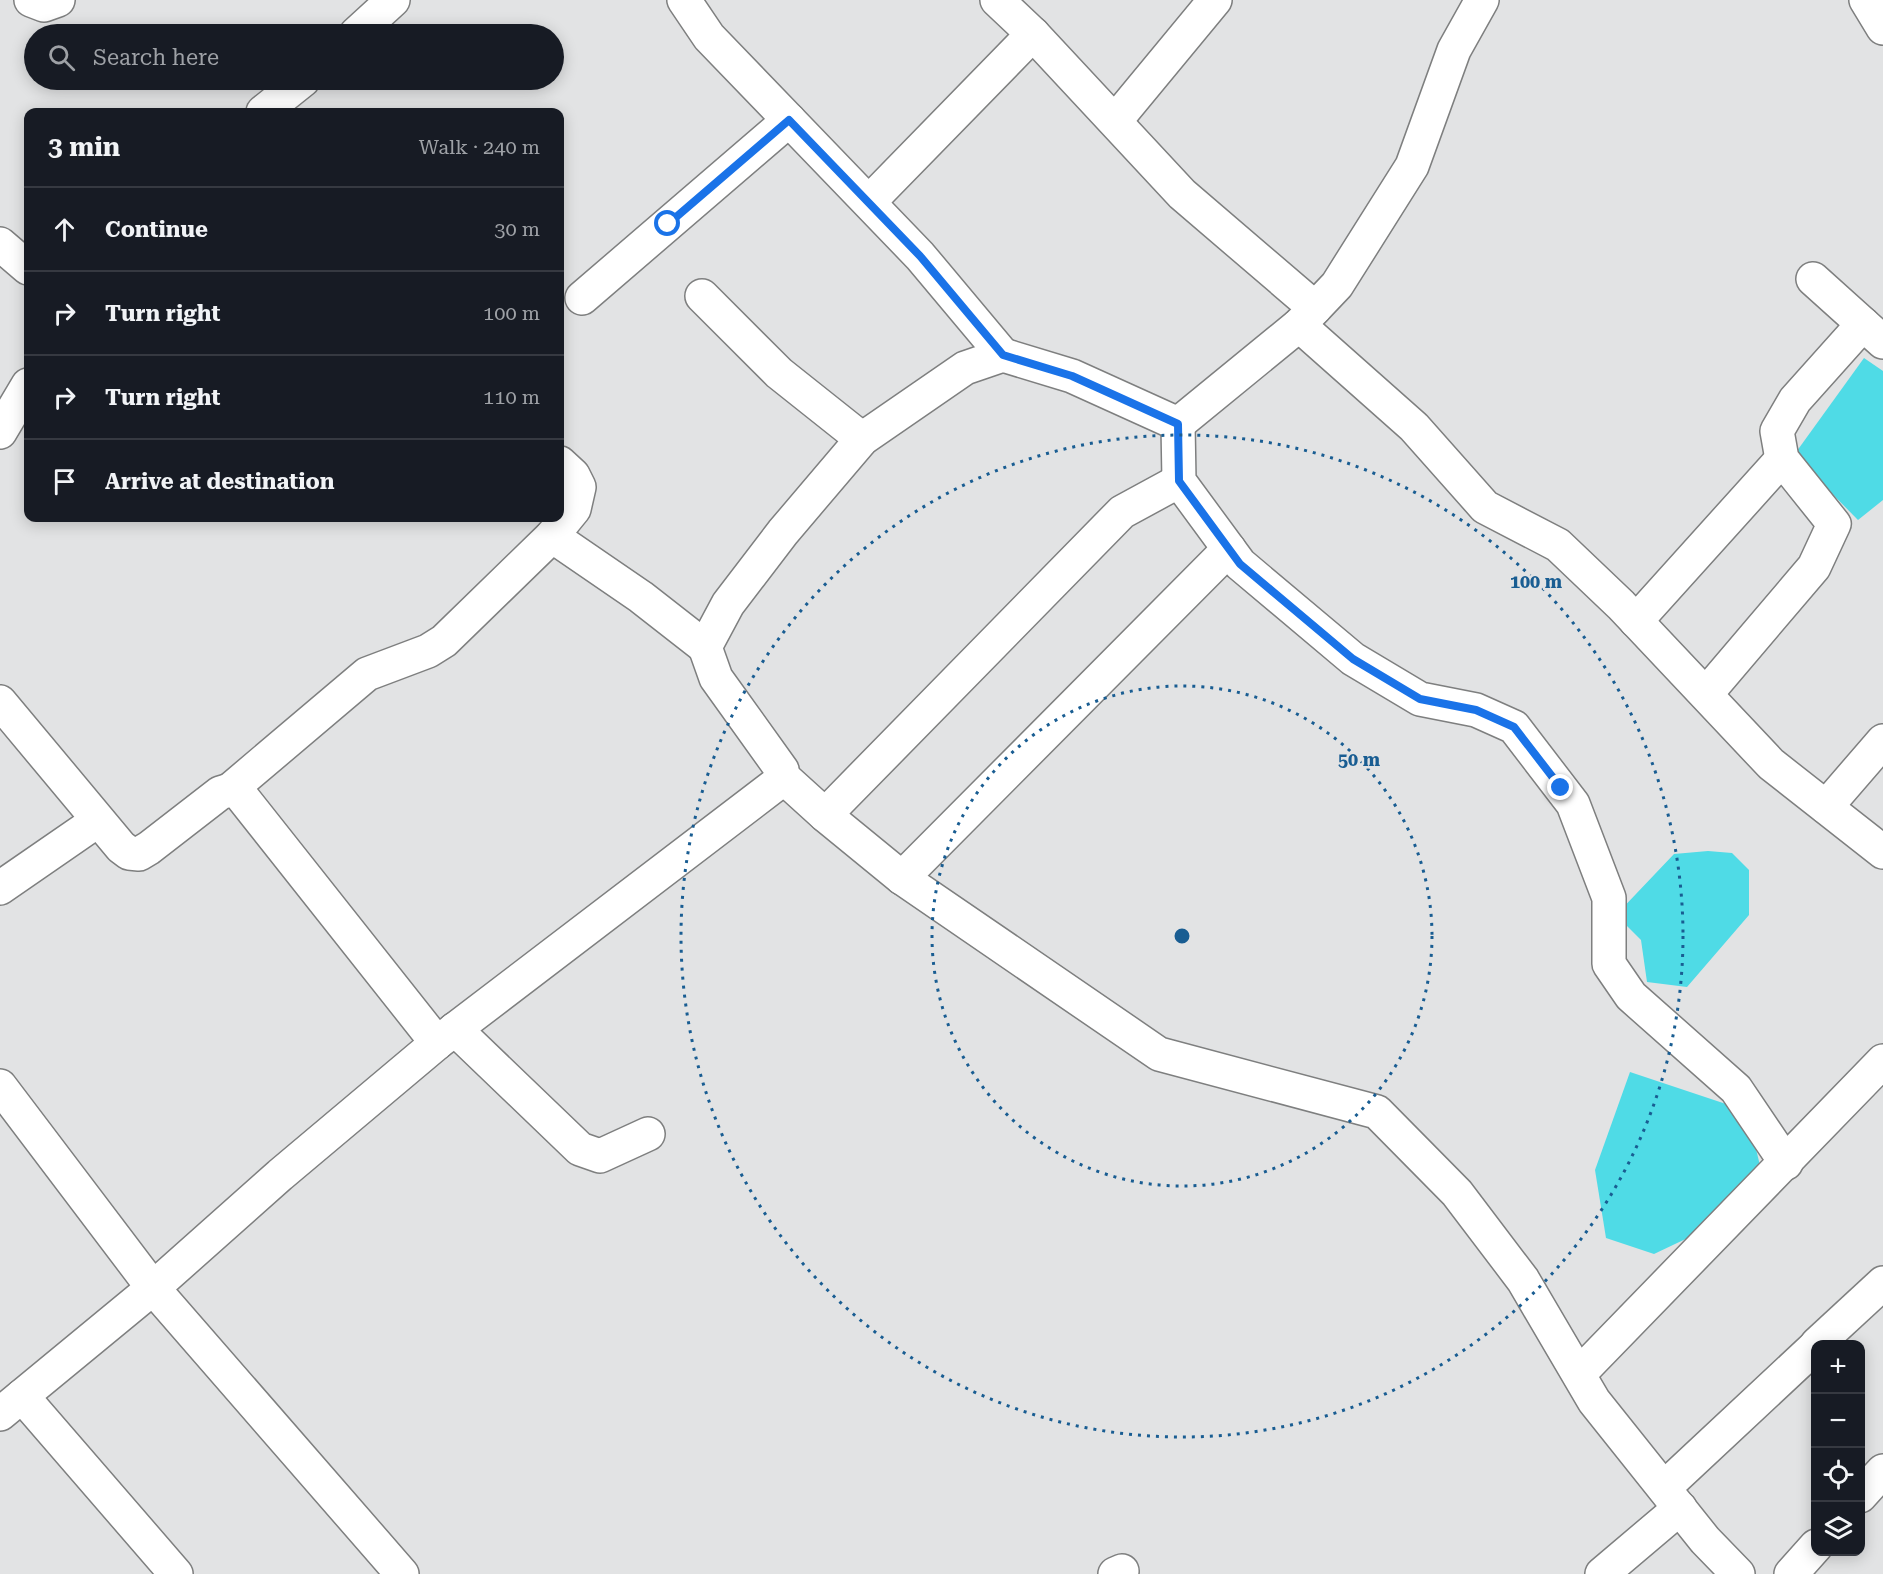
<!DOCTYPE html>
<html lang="en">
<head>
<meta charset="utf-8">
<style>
  :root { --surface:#171b24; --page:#20242c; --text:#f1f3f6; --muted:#9ea1a6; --line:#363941 }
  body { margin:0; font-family:"Roboto Serif",serif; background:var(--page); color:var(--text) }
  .controls { position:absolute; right:18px; bottom:18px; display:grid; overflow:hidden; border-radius:12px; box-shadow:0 3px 15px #0003 }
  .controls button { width:54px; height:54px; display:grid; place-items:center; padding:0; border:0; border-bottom:2px solid var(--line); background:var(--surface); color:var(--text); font:30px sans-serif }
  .stop { position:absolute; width:18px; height:18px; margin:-14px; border:4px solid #1a73e8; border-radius:50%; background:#fff }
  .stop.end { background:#1a73e8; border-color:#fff; box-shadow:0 2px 6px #0008 }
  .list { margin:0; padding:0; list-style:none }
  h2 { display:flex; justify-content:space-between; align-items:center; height:78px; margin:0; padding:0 24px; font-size:26px }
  h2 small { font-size:20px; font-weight:400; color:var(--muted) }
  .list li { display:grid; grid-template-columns:39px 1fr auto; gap:18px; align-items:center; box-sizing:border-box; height:84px; padding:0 24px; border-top:2px solid var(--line) }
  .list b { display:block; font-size:22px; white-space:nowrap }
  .list em { font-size:20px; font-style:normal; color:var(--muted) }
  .icon { flex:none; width:33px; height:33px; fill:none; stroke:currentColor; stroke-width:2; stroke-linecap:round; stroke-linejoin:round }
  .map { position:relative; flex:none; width:1883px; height:1574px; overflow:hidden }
  .search { position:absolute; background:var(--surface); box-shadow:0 3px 15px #0003; left:24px; top:24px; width:540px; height:66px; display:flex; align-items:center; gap:15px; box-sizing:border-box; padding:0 21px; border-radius:33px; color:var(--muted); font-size:22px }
  .panel { position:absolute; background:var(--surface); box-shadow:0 3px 15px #0003; left:24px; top:108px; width:540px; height:414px; border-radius:12px }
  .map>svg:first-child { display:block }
</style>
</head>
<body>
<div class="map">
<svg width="1883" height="1574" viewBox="0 0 1883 1574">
  <rect width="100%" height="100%" fill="#e2e3e4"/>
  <g fill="#4fdbe6">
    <path d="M1864,358L1883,371V500L1858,520L1794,455Z"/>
    <path d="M1708,851L1732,853L1749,870V915L1687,987L1647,982L1641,940L1616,915L1674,854Z"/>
    <path d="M1630,1072L1747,1111L1762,1174L1713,1226L1654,1254L1606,1238L1595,1170Z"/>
  </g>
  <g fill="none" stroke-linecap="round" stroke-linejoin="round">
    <defs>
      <g id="minor">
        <path d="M31,0L44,5L58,0"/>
        <path d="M684,0L709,37L789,120"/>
        <path d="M997,0L1033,34L1182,194L1315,308"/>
        <path d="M1866,0L1883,28"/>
        <path d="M356,34L393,0"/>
        <path d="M263,112L303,80"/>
        <path d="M1115,121L1215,0"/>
        <path d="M869,202L1033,34"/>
        <path d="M0,244L28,268"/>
        <path d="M1813,279L1883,342"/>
        <path d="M702,296L779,373L862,439"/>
        <path d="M582,298L789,120L920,256L1003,355"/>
        <path d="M1299,325L1414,427L1485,507L1558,545L1621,605L1771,764L1883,852"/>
        <path d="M1178,424L1179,481L1240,564L1353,659L1420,699L1476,710L1514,727L1573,804L1609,898V964L1631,996L1736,1089L1786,1163"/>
        <path d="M0,432L28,385"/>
        <path d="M560,463L573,475L579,487L574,509L552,536L641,597L705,647"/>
        <path d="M1636,621L1782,459"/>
        <path d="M1706,694L1814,567L1834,524L1782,459L1777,431L1795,400L1863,324"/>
        <path d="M0,702L121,847L129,853L139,854L149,848L220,793L230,790L239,793L437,1043"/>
        <path d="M230,790L367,674L428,651L444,641L552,536"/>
        <path d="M1826,807L1883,741"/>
        <path d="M825,815L1122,512L1179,481"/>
        <path d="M902,878L1229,549"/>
        <path d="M0,888L97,821"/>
        <path d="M455,1029L580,1149L600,1156L648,1134"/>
        <path d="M0,1086L153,1288L402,1574"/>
        <path d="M1817,1344L1883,1283"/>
        <path d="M1579,1374L1883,1061"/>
        <path d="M22,1396L176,1574"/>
        <path d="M1664,1488L1816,1346"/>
        <path d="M1860,1496L1883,1471"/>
        <path d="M1115,1574L1122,1571"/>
        <path d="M1602,1574L1680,1508"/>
        <path d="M1791,1574L1816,1546"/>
      </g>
      <g id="tertiary">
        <path d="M782,776L825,815L902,878L1159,1054L1377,1112L1457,1193L1523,1280L1594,1401L1705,1540L1738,1574"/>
        <path d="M0,1414L153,1288L280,1175L437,1043L779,782L782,770L716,678L705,647L728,604L783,532L862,439L965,368L1003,355L1072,376L1178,424L1299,325L1337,285L1412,166L1454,50L1482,0"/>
      </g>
    </defs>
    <use href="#minor" stroke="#7e7f7f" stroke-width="36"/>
    <use href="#tertiary" stroke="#7e7f7f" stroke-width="36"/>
    <use href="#minor" stroke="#fff" stroke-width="33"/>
    <use href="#tertiary" stroke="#fff" stroke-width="33"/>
  </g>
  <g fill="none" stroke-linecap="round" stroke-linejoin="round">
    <path stroke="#1a73e8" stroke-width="8" d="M668,224L789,120L920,256L1003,355L1072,376L1178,424L1179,481L1240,564L1353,659L1420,699L1476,710L1514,727L1561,788"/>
  </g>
  <g fill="none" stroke="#195d92" stroke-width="3" stroke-dasharray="3 6">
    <circle cx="1182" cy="936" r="250"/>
    <circle cx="1182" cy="936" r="501"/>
  </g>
  <circle cx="1182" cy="936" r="9" fill="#195d92" stroke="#e2e3e4" stroke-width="3"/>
  <g font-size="18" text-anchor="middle" font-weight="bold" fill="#195d92" stroke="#e2e3e4" stroke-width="5" stroke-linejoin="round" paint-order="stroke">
    <text x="1536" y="588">100 m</text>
    <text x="1359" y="766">50 m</text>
  </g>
</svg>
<div class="controls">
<button>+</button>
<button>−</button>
<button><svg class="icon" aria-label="locate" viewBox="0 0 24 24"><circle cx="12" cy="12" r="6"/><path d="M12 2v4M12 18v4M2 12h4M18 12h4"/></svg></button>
<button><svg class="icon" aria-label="layers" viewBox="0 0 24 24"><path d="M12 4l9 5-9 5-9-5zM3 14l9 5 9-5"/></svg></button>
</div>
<div class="stop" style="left:668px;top:224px"></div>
<div class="stop end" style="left:1561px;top:788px"></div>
<div class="search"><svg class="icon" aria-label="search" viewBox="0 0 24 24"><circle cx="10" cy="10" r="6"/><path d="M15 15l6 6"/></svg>Search here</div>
<section class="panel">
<h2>3 min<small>Walk · 240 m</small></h2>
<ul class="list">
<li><svg class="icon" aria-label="ahead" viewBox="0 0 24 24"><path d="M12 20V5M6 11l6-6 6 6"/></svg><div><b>Continue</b></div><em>30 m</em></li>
<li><svg class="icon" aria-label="right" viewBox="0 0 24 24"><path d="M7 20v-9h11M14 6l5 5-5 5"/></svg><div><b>Turn right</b></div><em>100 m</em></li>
<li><svg class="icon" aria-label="right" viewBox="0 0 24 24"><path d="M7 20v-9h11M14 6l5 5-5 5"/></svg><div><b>Turn right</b></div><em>110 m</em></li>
<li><svg class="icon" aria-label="arrive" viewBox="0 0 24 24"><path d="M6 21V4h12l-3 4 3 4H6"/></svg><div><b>Arrive at destination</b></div></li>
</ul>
</section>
</div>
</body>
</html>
